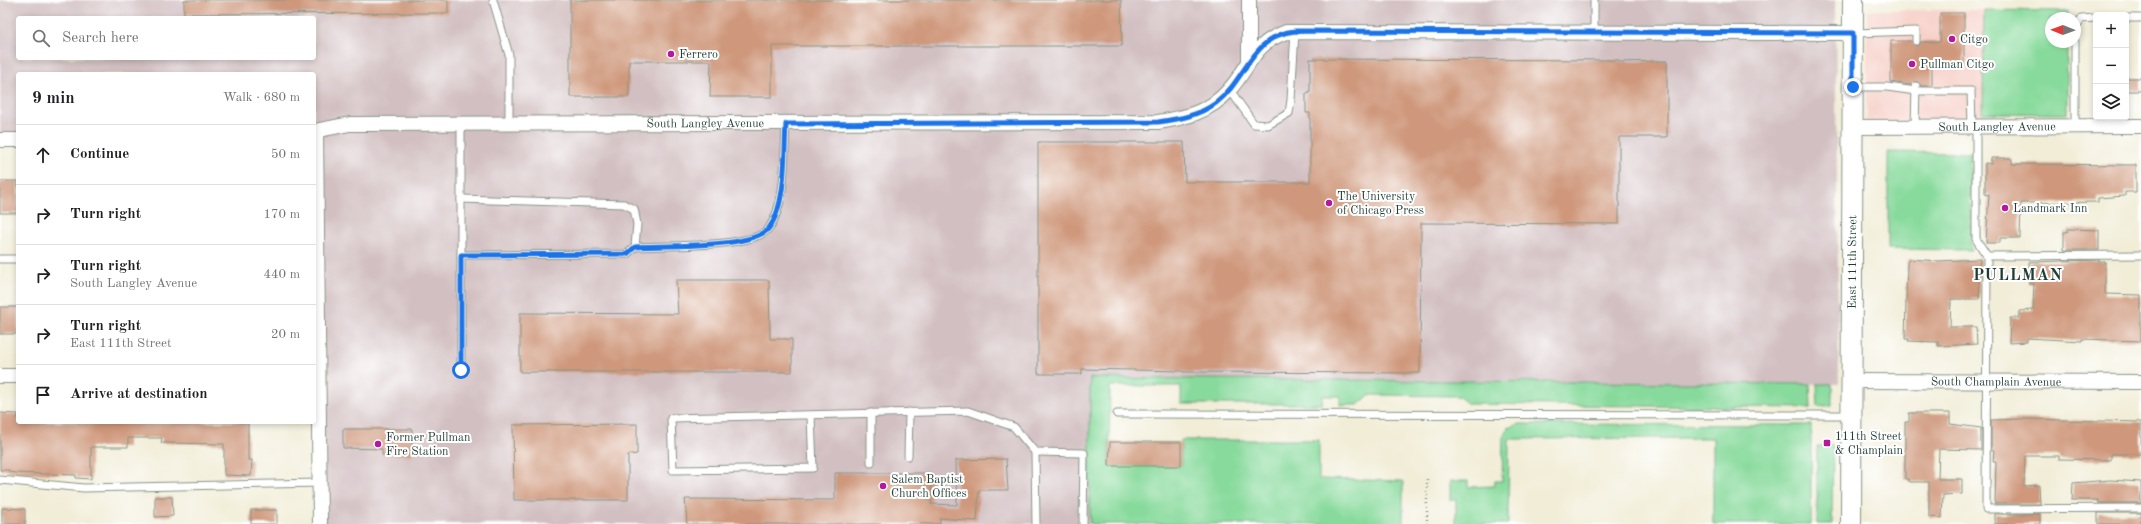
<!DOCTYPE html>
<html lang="en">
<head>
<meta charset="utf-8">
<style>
  :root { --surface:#fff; --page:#f6f6f6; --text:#202124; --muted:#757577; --line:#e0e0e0 }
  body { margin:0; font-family:"Old Standard TT",serif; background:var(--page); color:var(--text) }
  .controls { position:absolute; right:12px; top:12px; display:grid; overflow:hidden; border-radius:4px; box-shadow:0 2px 6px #0003 }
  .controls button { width:36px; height:36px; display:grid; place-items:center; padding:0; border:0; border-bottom:1px solid var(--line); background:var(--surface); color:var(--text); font:20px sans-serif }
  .compass { position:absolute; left:2045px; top:12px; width:36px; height:36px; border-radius:50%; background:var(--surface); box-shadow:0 2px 6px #0003; rotate:271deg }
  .stop { position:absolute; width:12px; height:12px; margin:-9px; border:3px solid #1a73e8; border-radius:50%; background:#fff }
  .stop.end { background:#1a73e8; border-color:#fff; box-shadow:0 1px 4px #0008 }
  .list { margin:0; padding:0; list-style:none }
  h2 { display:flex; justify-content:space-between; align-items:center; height:52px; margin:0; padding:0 16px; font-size:17px }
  h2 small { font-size:13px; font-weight:400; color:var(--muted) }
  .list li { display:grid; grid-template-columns:26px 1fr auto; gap:12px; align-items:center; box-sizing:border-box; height:60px; padding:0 16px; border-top:1px solid var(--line) }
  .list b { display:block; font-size:15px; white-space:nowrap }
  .list p { margin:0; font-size:13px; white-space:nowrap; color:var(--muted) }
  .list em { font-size:13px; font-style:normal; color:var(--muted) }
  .icon { flex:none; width:22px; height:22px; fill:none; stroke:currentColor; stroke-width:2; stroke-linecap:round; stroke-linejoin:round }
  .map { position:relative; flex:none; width:2141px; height:524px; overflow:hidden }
  .search { position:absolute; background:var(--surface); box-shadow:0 2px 6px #0003; left:16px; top:16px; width:300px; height:44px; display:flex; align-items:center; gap:10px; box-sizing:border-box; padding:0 14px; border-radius:4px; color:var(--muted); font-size:15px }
  .panel { position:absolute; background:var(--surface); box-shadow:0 2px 6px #0003; left:16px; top:72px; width:300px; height:352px; border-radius:4px }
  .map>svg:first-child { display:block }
</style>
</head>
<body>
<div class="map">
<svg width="2141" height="524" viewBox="0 0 2141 524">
  <rect width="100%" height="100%" fill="#fff"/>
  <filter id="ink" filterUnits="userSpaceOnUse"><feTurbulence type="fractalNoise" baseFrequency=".025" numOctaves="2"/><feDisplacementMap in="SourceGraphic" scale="8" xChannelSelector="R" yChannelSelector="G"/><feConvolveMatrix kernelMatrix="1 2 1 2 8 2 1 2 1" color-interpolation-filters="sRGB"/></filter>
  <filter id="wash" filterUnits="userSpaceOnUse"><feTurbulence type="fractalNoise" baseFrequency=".012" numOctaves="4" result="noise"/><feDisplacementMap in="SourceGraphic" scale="16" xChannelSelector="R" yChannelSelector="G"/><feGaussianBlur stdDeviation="0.9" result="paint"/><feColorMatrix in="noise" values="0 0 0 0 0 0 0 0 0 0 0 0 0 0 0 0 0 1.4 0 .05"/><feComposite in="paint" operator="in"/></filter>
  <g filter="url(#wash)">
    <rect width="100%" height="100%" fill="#f1edd7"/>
    <path fill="#f7d1c9" d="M1867,10H1984L1983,129H1867Z"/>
    <path fill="#d2bfc1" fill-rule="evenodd" d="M0,0H1835L1839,384L1090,378V524H315L314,74H18V138H0ZM18,18H314V58H18Z"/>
    <g fill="#88da9c" stroke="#548c68">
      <path d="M1984,10L2067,11V18H2051V42H2067V114L1983,113Z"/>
      <path d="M1888,152L1970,153L1971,250L1888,249Z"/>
      <path d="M1090,378L1810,384L1811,408L1468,404L1458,396L1369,395L1358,405H1340V396H1323L1322,404H1181V386H1110L1109,466H1181V440H1319V479L1403,481V524H1090Z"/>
      <path d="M1817,384H1832V405L1818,407Z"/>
      <path d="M1518,424L1811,425V524H1713V438L1509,439L1508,524H1456V500H1450V481H1468V487L1494,486L1495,481H1502L1503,437L1508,428Z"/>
      <path d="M1817,446H1833L1832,524H1817Z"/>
    </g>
    <g id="blocks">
      <g fill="#cf987c">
        <path d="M184,0H448V13L184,14Z"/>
        <path d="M570,0H1121L1122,46H772V97H710L711,61H629V97H570Z"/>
        <path d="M1940,13H1964V65H1932V86H1921L1917,81L1911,85L1891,82V41H1911L1916,46L1921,42H1940Z"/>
        <path d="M1310,59L1619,60V62L1667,61V137H1619V224L1421,223L1420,373L1183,372V371L1082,369V374H1038V142H1184L1185,182H1310V113H1306V94L1310,93Z"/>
        <rect x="2126" y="78" width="15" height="13"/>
        <path d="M1991,158H2010L2012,160V164L2136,165V192H2125V196L2098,198V202L2021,203L2020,238H2000V243H1986L1989,194L1985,195V163L1991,164Z"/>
        <rect x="0" y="181" width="18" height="32"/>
        <path d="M2068,229L2099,230V250H2064V232H2068Z"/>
        <path d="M1909,259L1939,261L1980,259L1979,299H1951L1950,327H1976L1977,344L1938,346V342L1908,341L1909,339H1905L1907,263Z"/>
        <path d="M2099,260V262H2105V294L2141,295V341L2082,339V341L2027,338V342L2009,343L2010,318H2019V311L2033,310L2034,284H2029V262Z"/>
        <path d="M676,280H769L770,339H792V372H520V313L678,314Z"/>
        <rect x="0" y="307" width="18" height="27"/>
        <path d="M0,413L18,414V422H248V460H252L251,476L224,475V444L161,443L162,438H128V447H91V479L76,478V475L16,473L9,472V470H0Z"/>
        <path d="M1909,413H1950V424L1981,428V450L1939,449L1938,479H1962V494L1943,495L1942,518L1929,517V482H1910L1908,479H1905V422H1909Z"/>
        <path d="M2022,419L2141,422V454H2111V460L2059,459V456H2025L2024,486L2039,485L2040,504H1995L1996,462H1993L1994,450H1991V420Z"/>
        <path d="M637,424V454L628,455V500H514L513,425Z"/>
        <path d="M343,429H412V455H382V449L343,448Z"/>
        <path d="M1110,442H1181V466H1109Z"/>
        <path d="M1006,459L1008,490H979L977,521L940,518V524H687L685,499L835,500V473H932L931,504L957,505L956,460Z"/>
        <path d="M2110,480L2141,482V503H2098V500H2072L2073,483Z"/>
        <path d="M155,497H172L173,516L155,517Z"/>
        <path d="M2,508L25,509V524H2Z"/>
        <rect x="251" y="510" width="26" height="14"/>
        <rect x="2098" y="513" width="43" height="11"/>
        <rect x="1995" y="514" width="45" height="10"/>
      </g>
    </g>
  </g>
  <g filter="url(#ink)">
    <use href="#blocks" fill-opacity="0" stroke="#889586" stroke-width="1"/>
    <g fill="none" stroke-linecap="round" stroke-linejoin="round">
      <defs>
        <g id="lane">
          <path d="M493,0L509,55V124"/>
          <path d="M2126,18H2141"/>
          <path d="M2075,28L2081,19L2096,18"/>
          <path d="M1594,32V0"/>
          <path d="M1854,33L1916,31V41"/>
          <path d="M1853,87H1887L1916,91H1971L1972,126"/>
          <path d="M1230,90L1254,124L1268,125L1289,113L1291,100L1295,31"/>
          <path d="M461,124V370"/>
          <path d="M1976,126V239L1987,256L1986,509L2141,508"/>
          <path d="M2075,126V42"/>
          <path d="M1915,127L1916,86"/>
          <path d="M461,199L624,204L634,209L637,224L635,247L627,254L461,255"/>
          <path d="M635,247C661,245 754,249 769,228C787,203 784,153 786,124"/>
          <path d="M1987,256L2141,255"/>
          <path d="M0,259H18"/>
          <path d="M1117,414L1849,415"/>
          <path d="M811,416L813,468L673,470L671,418L968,411L1014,427L1035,452L1036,524"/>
          <path d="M1035,452L1084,453L1083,524"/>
          <path d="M908,456L909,412"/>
          <path d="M871,463V413"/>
          <path d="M0,480L84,488L319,483"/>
        </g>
        <g id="street">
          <path d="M1249,61V0"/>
          <path id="s1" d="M1853,127L2141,126"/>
          <path id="s2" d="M314,131L350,124L1158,122C1185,118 1210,112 1229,90C1251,66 1251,45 1286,32L1853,33"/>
          <path d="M316,131L320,524"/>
          <path d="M0,140H18"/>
          <path d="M0,376H18"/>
          <path id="s3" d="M1852,381L2141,382"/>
        </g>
        <g id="secondary">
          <path id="s4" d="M1851,524L1853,0"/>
        </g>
      </defs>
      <use href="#lane" stroke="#889586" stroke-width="9"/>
      <use href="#street" stroke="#889586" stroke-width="16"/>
      <use href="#secondary" stroke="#889586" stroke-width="22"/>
      <path stroke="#889586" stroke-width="2.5" stroke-dasharray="1 3" stroke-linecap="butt" d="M1427,524V478"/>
      <use href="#lane" stroke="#fff" stroke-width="7"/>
      <use href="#street" stroke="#fff" stroke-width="14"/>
      <use href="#secondary" stroke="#fff" stroke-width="20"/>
    </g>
  </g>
  <g fill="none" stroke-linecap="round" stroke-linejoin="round" filter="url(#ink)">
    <path stroke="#1a73e8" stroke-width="5" d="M461,370V255L627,254L635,247C661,245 754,249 769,228C787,204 784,153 786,124L1158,122C1179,119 1198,116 1216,103C1246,80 1252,35 1295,31L1853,33V87"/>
  </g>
  <g fill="#b5179e" stroke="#fff" stroke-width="1.5">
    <circle cx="1952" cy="39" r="4"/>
    <circle cx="671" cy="54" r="4"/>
    <circle cx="1912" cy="64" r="4"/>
    <circle cx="1329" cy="203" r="4"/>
    <circle cx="2005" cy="208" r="4"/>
    <rect x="1823" y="439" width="8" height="8" rx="2"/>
    <circle cx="378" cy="444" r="4"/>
    <circle cx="883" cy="486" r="4"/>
  </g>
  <g text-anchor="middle" stroke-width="4" stroke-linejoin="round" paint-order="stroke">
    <g font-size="12" fill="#1f3d34" stroke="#fff" text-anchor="start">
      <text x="1960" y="43">Citgo</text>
      <text x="679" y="58">Ferrero</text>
      <text x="1920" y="68">Pullman Citgo</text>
      <text x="1337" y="200">The University<tspan x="1337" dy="14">of Chicago Press</tspan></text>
      <text x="2013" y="212">Landmark Inn</text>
      <text x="1835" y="440">111th Street<tspan x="1835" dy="14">&amp; Champlain</tspan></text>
      <text x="386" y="441">Former Pullman<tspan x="386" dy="14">Fire Station</tspan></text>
      <text x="891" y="483">Salem Baptist<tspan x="891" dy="14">Church Offices</tspan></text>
    </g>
    <g font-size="12" fill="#1f3d34" stroke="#fff">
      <text dy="4" stroke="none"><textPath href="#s2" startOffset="392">South Langley Avenue</textPath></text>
      <text dy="4" stroke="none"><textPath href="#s1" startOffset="144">South Langley Avenue</textPath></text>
      <text dy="4" stroke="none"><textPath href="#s4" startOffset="262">East 111th Street</textPath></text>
      <text dy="4" stroke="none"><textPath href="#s3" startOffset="144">South Champlain Avenue</textPath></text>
    </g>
    <g font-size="16" font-weight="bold" letter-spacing="1" fill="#1f3d34" stroke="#fff">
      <text x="2018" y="280">PULLMAN</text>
    </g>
  </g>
</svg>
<div class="controls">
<button>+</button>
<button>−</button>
<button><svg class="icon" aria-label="layers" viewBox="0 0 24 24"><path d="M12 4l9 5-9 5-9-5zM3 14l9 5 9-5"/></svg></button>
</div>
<svg class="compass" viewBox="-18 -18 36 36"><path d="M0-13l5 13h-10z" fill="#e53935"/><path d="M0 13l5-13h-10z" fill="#757577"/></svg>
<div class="stop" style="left:461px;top:370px"></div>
<div class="stop end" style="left:1853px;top:87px"></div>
<div class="search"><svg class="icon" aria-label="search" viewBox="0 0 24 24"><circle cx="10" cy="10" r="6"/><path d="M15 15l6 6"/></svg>Search here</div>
<section class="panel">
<h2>9 min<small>Walk · 680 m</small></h2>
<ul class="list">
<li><svg class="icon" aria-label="ahead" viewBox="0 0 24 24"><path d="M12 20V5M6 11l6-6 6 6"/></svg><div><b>Continue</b></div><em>50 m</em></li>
<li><svg class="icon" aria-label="right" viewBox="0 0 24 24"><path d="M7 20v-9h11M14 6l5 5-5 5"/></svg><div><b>Turn right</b></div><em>170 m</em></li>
<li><svg class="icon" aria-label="right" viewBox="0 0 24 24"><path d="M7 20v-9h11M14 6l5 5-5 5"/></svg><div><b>Turn right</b><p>South Langley Avenue</p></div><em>440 m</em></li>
<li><svg class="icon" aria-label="right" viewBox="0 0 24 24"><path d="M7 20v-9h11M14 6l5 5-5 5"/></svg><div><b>Turn right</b><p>East 111th Street</p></div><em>20 m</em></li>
<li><svg class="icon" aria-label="arrive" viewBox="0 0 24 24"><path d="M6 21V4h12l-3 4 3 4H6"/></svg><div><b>Arrive at destination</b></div></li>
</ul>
</section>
</div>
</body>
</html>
